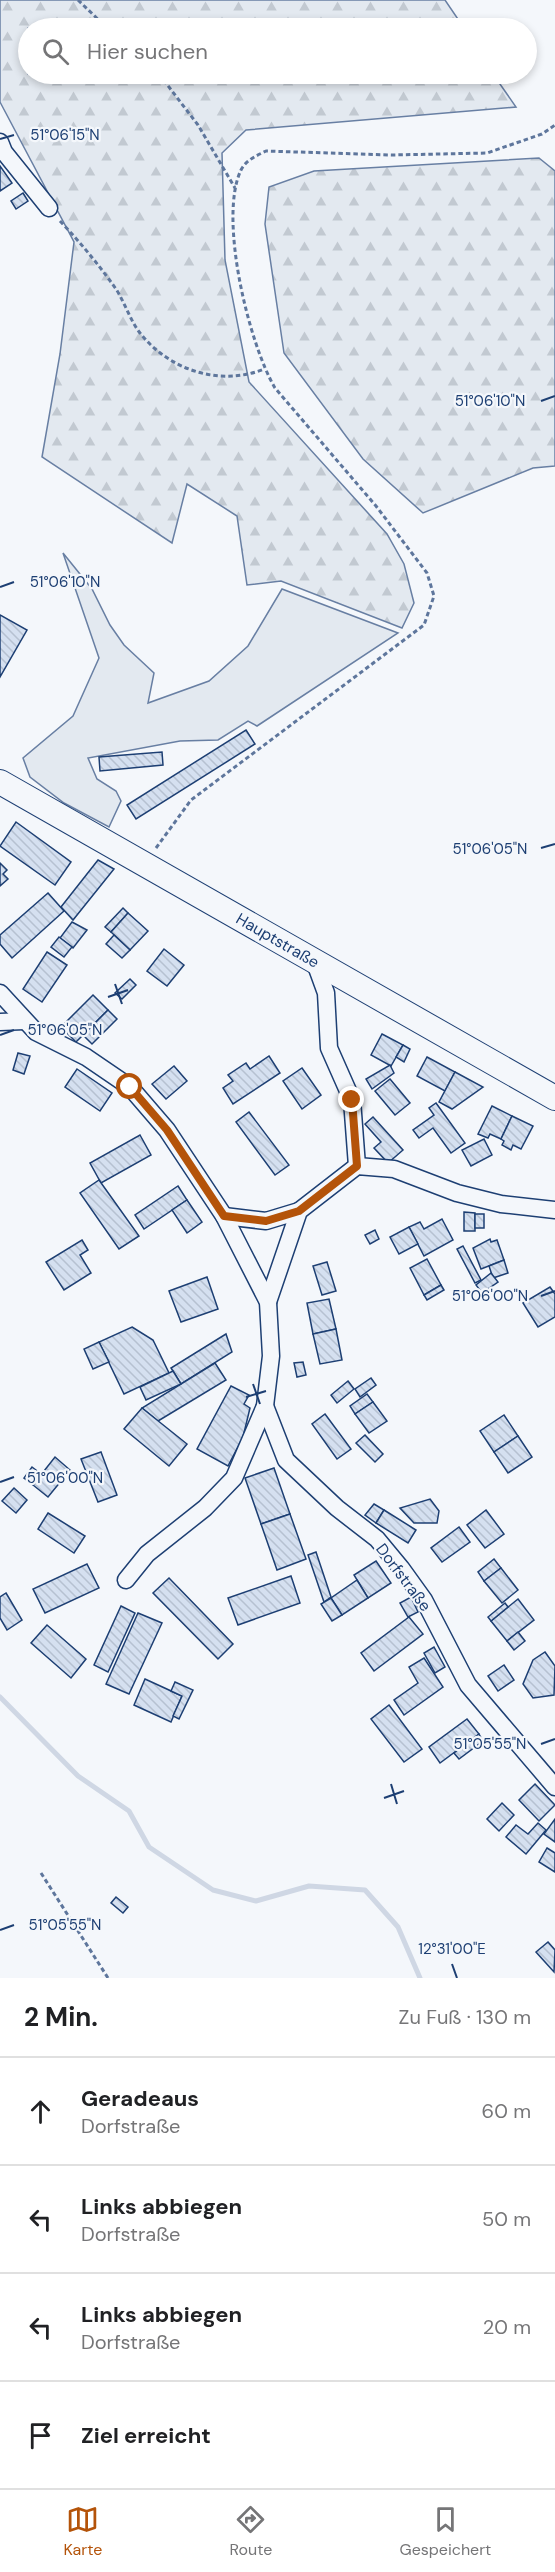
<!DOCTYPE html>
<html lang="de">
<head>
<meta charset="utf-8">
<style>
  :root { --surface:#fff; --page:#f6f6f6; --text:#202124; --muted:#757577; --line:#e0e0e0; --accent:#b45309 }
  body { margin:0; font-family:"DM Sans",sans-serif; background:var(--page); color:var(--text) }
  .stop { position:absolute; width:18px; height:18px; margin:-14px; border:4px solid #b45309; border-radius:50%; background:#fff }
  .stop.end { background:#b45309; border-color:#fff; box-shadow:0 2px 6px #0008 }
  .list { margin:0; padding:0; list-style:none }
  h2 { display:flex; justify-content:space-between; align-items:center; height:78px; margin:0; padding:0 24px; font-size:26px }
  h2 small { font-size:20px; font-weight:400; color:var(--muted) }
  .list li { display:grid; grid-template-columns:39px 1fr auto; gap:18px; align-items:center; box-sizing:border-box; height:108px; padding:0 24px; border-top:2px solid var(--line) }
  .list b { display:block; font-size:22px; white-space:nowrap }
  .list p { margin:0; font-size:20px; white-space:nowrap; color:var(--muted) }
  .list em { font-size:20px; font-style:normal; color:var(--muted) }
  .icon { flex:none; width:33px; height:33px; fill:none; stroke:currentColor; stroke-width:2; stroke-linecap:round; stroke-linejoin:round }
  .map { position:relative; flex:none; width:555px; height:1978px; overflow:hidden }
  .search { position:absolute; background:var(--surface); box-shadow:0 3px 9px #0003; left:18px; right:18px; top:18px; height:66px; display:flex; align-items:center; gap:15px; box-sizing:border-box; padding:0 21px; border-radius:33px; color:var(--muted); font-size:22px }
  .sheet { height:510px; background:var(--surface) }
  nav { display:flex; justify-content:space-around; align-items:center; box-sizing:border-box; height:84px; border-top:2px solid var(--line); background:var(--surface); font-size:16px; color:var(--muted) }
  nav a { display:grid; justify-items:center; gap:3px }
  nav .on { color:var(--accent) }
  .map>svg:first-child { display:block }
</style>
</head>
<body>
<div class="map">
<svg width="555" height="1978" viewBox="0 0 555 1978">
  <defs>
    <pattern id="forest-firs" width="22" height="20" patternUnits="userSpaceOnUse" patternTransform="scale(1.5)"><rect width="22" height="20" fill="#e3e9f0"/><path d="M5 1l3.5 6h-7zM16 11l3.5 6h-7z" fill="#c2c9d1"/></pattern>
    <pattern id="building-back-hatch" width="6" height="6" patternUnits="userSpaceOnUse" patternTransform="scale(1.5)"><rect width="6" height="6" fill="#d5e0f0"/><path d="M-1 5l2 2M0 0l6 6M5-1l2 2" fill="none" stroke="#b6c1d1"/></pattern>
  </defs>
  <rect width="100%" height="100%" fill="#f4f7fb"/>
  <path fill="#e3e9f0" stroke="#687fa3" stroke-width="1.5" d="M63,553L92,589L110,625L124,645L154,673L148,703L209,681L248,646L282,589L398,633L257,726L248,721L218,740L180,741L88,758L97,779L116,791L121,801L109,827L64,803L30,777L23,758L73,716L99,658Z"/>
  <g fill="url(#forest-firs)" stroke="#687fa3" stroke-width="1.5">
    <path d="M0,0H445L464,28H28V74H493L516,107L246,130L222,153L225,260L249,382L387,534L404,564L414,603L402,628L281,581L247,585L237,516L187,484L172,543L42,457L60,354L74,242L0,102Z"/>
    <path d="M539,158L555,171V466L533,468L423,513L363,459L284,353L265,224L269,187L314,171Z"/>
  </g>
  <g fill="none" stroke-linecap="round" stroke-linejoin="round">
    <path stroke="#cfd7e4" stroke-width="5" d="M0,1697L78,1776L129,1811L149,1847L213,1890L256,1901L309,1886L365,1890L398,1927L420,1978"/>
  </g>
  <g fill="url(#building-back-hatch)" stroke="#1d3f73" stroke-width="1.5">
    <path d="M0,166L12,183L0,191Z"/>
    <path d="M23,193L28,201L16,209L11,201Z"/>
    <path d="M0,615L27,630L0,677Z"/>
    <path d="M246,730L255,744L136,819L127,805Z"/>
    <path d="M162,752L163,765L100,771L99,757Z"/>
    <path d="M16,822L71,862L55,885L0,846Z"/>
    <path d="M98,860L114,869L73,920L61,907Z"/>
    <path d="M0,863L7,870L3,874L8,879L0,886Z"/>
    <path d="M48,893L64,911L12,958L0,944V935Z"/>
    <path d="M123,908L128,913L111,932L105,927Z"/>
    <path d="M128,913L148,931L130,950L111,932Z"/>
    <path d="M72,922L87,930L73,948L60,938Z"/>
    <path d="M114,935L130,950L122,958L106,944Z"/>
    <path d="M59,937L72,947L64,957L51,947Z"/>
    <path d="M164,949L184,965L167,986L147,971Z"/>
    <path d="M47,952L67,965L42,1002L23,989Z"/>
    <path d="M130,979L136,985L122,999L115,993Z"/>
    <path d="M93,995L108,1010L76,1042L61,1027Z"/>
    <path d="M108,1010L117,1019L92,1044L83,1035Z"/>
    <path d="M382,1034L403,1045L391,1066L371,1055Z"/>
    <path d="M403,1045L410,1049L404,1062L396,1057Z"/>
    <path d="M18,1053L30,1056L24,1074L13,1070Z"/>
    <path d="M269,1056L280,1073L233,1104L223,1088L233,1081L228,1075L246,1063L250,1069Z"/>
    <path d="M427,1057L455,1072L445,1091L417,1076Z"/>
    <path d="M390,1065L394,1073L372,1089L366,1079Z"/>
    <path d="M174,1066L187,1081L166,1099L152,1084Z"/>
    <path d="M302,1068L321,1095L302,1109L283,1081Z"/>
    <path d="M77,1069L112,1093L100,1111L65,1087Z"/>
    <path d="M455,1072L483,1087L452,1109L439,1102Z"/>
    <path d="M390,1079L410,1103L395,1115L375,1091Z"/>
    <path d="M436,1103L465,1143L451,1153L433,1128L419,1138L413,1130L434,1115L429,1108Z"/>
    <path d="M492,1106L512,1116L501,1139L490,1134L488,1138L478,1134Z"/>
    <path d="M249,1112L289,1165L275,1175L236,1122Z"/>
    <path d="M512,1116L533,1126L521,1149L513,1145L511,1150L502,1145L504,1141L501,1139Z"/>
    <path d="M373,1117L403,1150L388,1163L374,1148L381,1142L365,1124Z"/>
    <path d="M140,1135L151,1155L101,1183L90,1163Z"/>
    <path d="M484,1139L492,1155L471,1166L462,1150Z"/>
    <path d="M99,1180L139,1236L119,1249L80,1193Z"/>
    <path d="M178,1186L187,1200L144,1229L135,1215Z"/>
    <path d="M187,1200L202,1222L187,1233L172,1210Z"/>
    <path d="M464,1212L475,1213V1231H464Z"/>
    <rect x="475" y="1214" width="9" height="14"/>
    <path d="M442,1219L453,1240L424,1256L409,1227L420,1222L424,1229Z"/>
    <path d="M409,1227L418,1244L399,1254L390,1237Z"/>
    <path d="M375,1230L379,1239L370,1244L365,1235Z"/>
    <path d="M490,1239L491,1242L497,1240L504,1260L481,1269L473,1248Z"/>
    <path d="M82,1240L88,1250L80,1255L91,1273L64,1290L46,1262Z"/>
    <path d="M463,1246L481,1280L475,1283L457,1249Z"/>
    <path d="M427,1259L441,1285L424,1295L410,1268Z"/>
    <path d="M504,1260L508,1273L493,1278L489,1266Z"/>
    <path d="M327,1262L336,1291L322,1295L313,1266Z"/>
    <path d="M491,1273L498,1282L482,1293L476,1285Z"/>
    <path d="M207,1277L218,1309L181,1322L169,1291Z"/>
    <path d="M441,1285L444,1290L427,1300L424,1295Z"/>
    <path d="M550,1287L555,1294V1317L538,1327L523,1303Z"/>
    <path d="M329,1299L336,1329L313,1334L307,1303Z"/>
    <path d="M132,1327L153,1340L169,1373L124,1394L99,1342Z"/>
    <path d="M336,1329L342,1360L320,1364L313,1334Z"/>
    <path d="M226,1334L232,1352L181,1384L171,1368Z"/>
    <path d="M99,1342L109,1362L93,1369L84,1349Z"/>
    <path d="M303,1362L306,1375L297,1377L294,1363Z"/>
    <path d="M215,1363L226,1380L158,1421L142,1408Z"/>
    <path d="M173,1371L181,1384L146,1400L140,1387Z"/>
    <path d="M371,1378L376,1385L360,1397L355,1389Z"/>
    <path d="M348,1381L354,1389L337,1403L331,1395Z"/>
    <path d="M231,1386L249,1395L244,1404L250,1408L243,1437L228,1466L197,1449Z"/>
    <path d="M367,1394L373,1402L355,1414L350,1406Z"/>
    <path d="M373,1402L387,1421L369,1433L355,1414Z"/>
    <path d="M142,1408L187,1444L169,1466L124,1429Z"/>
    <path d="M325,1414L351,1449L337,1459L312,1424Z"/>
    <path d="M504,1415L518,1436L494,1452L480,1431Z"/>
    <path d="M365,1435L383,1454L375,1462L356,1443Z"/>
    <path d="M518,1436L532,1457L508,1473L494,1452Z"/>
    <path d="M101,1452L117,1495L98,1502L81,1459Z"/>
    <path d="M55,1457L70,1470L48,1497L33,1485Z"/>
    <path d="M32,1467L41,1474L33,1485L24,1478Z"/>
    <path d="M274,1468L290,1514L261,1524L245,1478Z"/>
    <path d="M14,1488L27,1500L16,1513L2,1501Z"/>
    <path d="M430,1499L439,1511L437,1523H414L400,1508Z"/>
    <path d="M374,1504L384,1510L376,1523L365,1515Z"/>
    <path d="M384,1510L416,1530L408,1543L376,1523Z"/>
    <path d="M486,1510L504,1534L485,1548L467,1525Z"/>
    <path d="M48,1513L85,1536L74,1553L38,1529Z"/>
    <path d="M290,1514L306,1559L277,1570L261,1524Z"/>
    <path d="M459,1527L470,1542L442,1562L431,1548Z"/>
    <path d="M316,1552L331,1597L324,1602L308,1555Z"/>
    <path d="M494,1559L501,1568L484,1581L478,1572Z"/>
    <path d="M376,1561L391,1583L368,1598L354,1575Z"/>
    <path d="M87,1564L99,1588L45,1613L33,1589Z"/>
    <path d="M501,1568L518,1590L502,1603L484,1581Z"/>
    <path d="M291,1576L300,1603L238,1625L228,1598Z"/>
    <path d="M169,1578L233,1644L218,1659L153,1593Z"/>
    <path d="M357,1580L368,1598L342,1615L331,1598Z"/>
    <path d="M6,1593L22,1620L7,1630L0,1618V1597Z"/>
    <path d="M411,1597L418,1612L408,1617L400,1603Z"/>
    <path d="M331,1598L342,1615L332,1621L321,1604Z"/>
    <path d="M518,1599L534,1620L507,1641L491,1621Z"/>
    <path d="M505,1603L508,1607L491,1621L488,1617Z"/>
    <path d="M121,1606L135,1613L108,1672L94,1665Z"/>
    <path d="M138,1613L162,1623L129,1694L106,1684Z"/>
    <path d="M409,1617L423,1634L374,1671L361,1653Z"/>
    <path d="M47,1625L86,1659L71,1678L31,1643Z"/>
    <path d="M518,1632L525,1641L514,1650L507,1641Z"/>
    <path d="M434,1647L445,1667L435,1673L424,1653Z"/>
    <path d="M545,1652L555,1666L554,1695L533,1698L523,1684L533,1660Z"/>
    <path d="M424,1658L443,1687L404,1715L394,1700L418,1683L409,1667Z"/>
    <path d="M504,1665L514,1680L498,1691L488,1676Z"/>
    <path d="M145,1679L182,1696L171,1722L134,1705Z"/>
    <path d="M175,1682L193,1690L179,1719L173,1716L182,1696L171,1691Z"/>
    <path d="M389,1705L422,1749L404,1762L371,1719Z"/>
    <path d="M467,1719L479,1734L440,1763L429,1747Z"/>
    <path d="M479,1734L483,1741L459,1759L454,1753Z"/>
    <path d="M535,1784L555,1805L539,1821L519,1800Z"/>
    <path d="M502,1803L514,1815L499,1831L487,1819Z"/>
    <path d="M555,1819V1842L544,1834Z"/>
    <path d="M538,1823L546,1830L526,1854L506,1837L516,1825L528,1834Z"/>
    <path d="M547,1848L555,1853V1872L539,1862Z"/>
    <path d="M116,1897L128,1907L123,1913L111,1903Z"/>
    <path d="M548,1942L555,1950L554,1972L536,1952Z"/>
  </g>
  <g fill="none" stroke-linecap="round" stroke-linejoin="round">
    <defs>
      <g id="minor">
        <path d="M0,142L4,152L49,208"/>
        <path d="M314,960L326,993L329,1048L352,1100L357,1166"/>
        <path d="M0,993L36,1032L86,1057L130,1087L167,1130L224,1216L268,1302L271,1356L265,1406L234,1478L205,1508L147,1554L126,1580"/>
        <path d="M0,1022L24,1021"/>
        <path d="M224,1216L266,1221L299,1211"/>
        <path d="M268,1302L299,1211L357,1166L394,1169L457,1193L501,1204L555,1210"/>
        <path d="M265,1406L286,1460L337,1508L377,1539L401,1568L424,1600L468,1685L555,1787"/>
      </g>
      <path id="secondary" d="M0,782L555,1098"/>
    </defs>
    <use href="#minor" stroke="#1d3f73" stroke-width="19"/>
    <use href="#secondary" stroke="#1d3f73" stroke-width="26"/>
    <g stroke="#5e769c" stroke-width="3" stroke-dasharray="4.5 3" stroke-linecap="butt">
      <path d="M78,0L107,28"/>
      <path d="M159,74L198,125L235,188"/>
      <path d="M60,221C80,242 99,265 116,289C125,303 130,320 140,333C169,370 220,387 264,369"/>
      <path d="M156,848L191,800L424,625L434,596L427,573L376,506L275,388C249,344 218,218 241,170C246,160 256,156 266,151L391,155L487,153L542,134L555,125"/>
      <path d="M41,1873L108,1978"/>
    </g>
    <use href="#minor" stroke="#f4f7fb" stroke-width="16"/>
    <use href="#secondary" stroke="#f4f7fb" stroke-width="24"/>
  </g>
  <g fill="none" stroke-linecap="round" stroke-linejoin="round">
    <path stroke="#b45309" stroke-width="8" d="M130,1087L167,1130L224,1216L266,1221L299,1211L357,1166L352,1100"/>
  </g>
  <path fill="none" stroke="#1d3f73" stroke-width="2" d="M0,139L14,135M541,401L555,396M0,587L14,582M541,848L555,844M115,984L122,1004M108,997L128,990M0,1035L14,1030M541,1296L555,1291M253,1384L260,1404M246,1397L266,1391M0,1482L14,1477M541,1744L555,1739M391,1784L397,1804M384,1798L404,1791M0,1930L14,1925M452,1964L457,1978"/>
  <g text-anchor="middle" stroke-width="4.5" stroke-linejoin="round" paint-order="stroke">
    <g font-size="16" fill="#1d3f73" stroke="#f4f7fb">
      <text transform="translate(278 940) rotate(30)" y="6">Hauptstraße</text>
      <text transform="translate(404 1577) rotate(53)" y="6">Dorfstraße</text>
    </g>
  </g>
  <g font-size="15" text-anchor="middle" fill="#1d3f73" stroke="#f4f7fb" stroke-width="4.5" stroke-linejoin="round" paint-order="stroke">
    <text x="65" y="140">51°06'15"N</text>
    <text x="490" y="406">51°06'10"N</text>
    <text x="65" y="587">51°06'10"N</text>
    <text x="490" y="854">51°06'05"N</text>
    <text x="65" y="1035">51°06'05"N</text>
    <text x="490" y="1301">51°06'00"N</text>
    <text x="65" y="1483">51°06'00"N</text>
    <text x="490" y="1749">51°05'55"N</text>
    <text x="65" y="1930">51°05'55"N</text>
    <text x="452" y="1954">12°31'00"E</text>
  </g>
</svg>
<div class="stop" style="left:130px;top:1087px"></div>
<div class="stop end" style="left:352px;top:1100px"></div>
<div class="search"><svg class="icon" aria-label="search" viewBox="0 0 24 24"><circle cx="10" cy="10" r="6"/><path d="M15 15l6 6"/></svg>Hier suchen</div>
</div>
<section class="sheet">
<h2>2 Min.<small>Zu Fuß · 130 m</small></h2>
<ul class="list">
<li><svg class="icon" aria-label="ahead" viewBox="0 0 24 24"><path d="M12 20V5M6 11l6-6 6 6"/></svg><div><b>Geradeaus</b><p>Dorfstraße</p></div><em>60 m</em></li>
<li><svg class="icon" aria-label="left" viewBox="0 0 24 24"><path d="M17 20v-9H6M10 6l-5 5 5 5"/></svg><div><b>Links abbiegen</b><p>Dorfstraße</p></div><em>50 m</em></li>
<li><svg class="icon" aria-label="left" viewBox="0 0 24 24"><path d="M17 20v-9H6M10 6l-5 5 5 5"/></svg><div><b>Links abbiegen</b><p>Dorfstraße</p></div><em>20 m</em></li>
<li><svg class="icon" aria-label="arrive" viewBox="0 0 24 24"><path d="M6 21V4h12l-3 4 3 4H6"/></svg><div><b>Ziel erreicht</b></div></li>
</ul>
</section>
<nav>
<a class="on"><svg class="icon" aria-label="map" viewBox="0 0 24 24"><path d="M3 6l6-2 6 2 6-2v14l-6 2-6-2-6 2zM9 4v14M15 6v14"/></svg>Karte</a>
<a><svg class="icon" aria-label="directions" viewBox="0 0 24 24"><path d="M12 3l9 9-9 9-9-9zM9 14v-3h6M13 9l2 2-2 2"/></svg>Route</a>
<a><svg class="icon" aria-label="saved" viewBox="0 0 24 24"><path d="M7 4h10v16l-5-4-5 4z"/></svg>Gespeichert</a>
</nav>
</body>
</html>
